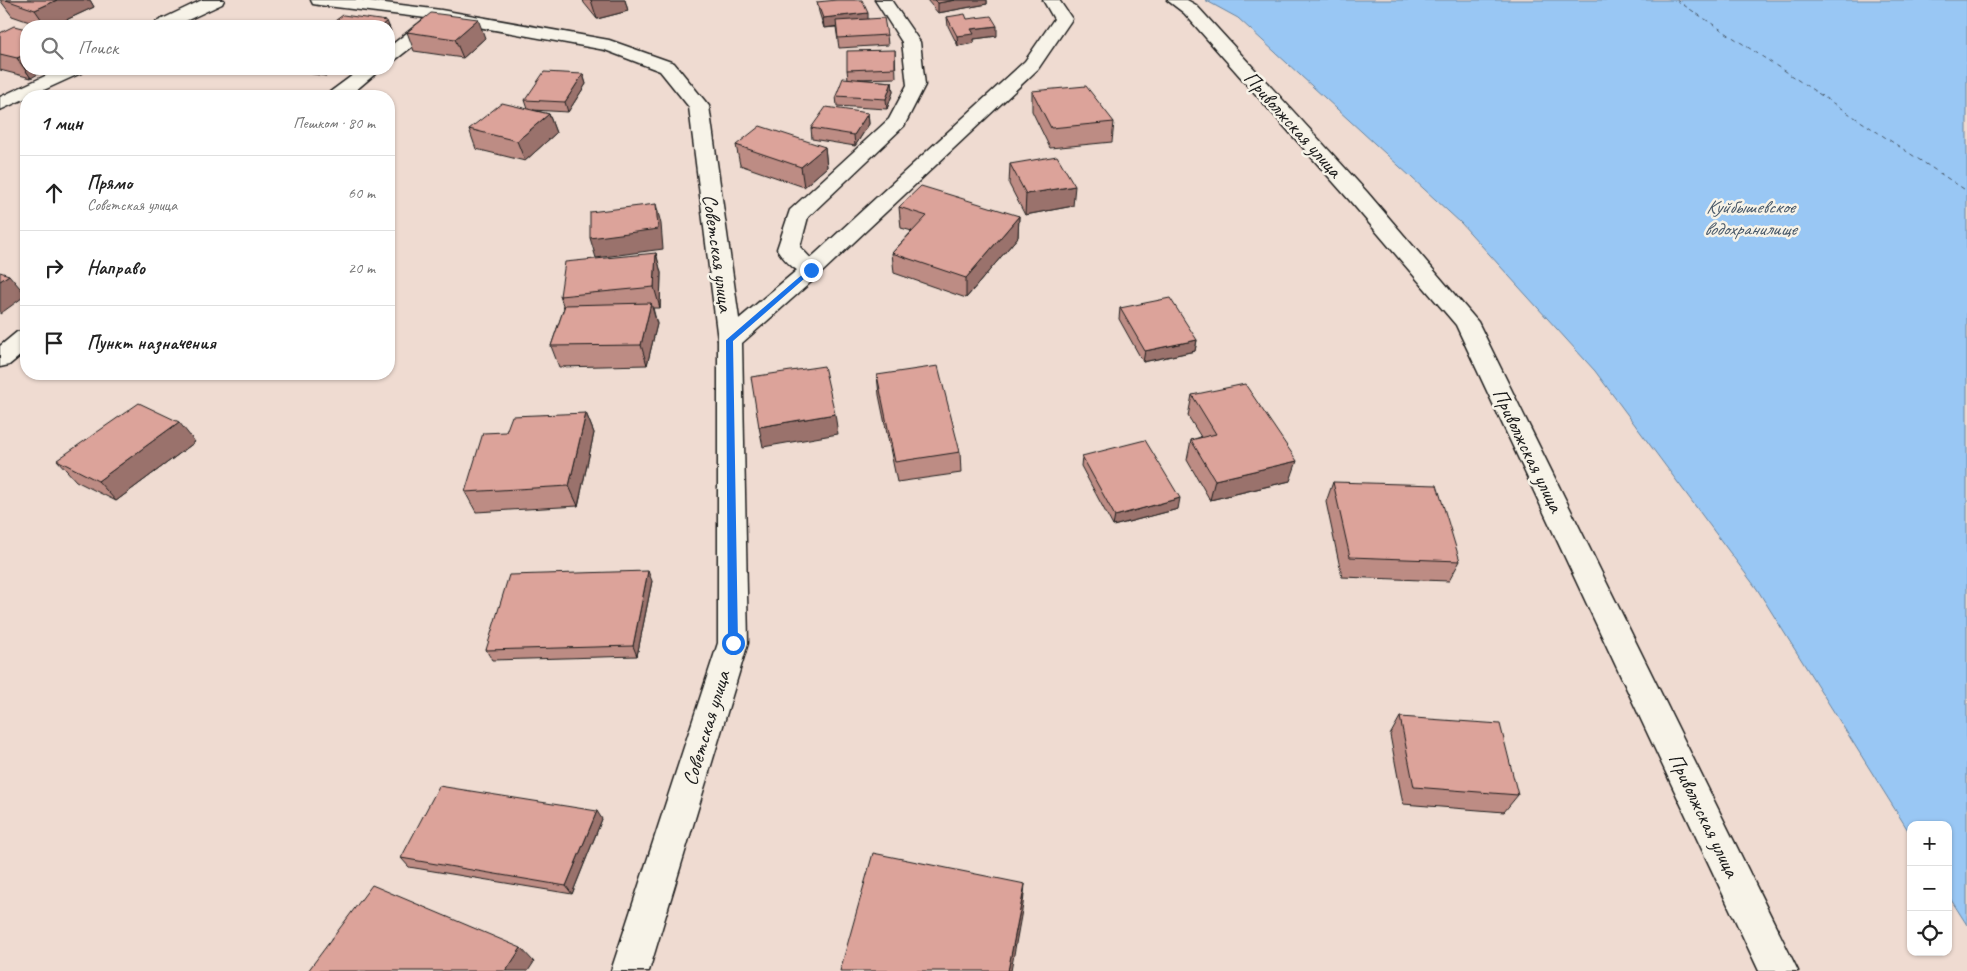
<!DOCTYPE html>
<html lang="ru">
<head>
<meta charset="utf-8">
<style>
  :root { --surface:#fff; --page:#f6f6f6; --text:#222; --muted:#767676; --line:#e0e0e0 }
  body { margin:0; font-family:Caveat,sans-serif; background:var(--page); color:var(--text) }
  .controls { position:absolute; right:15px; bottom:15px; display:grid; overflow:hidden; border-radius:10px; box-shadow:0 1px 4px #0004 }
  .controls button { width:45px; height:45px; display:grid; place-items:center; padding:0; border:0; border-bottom:1px solid var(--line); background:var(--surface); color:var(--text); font:25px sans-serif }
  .stop { position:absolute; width:15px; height:15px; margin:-11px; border:4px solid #1a73e8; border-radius:50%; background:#fff }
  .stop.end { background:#1a73e8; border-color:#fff; box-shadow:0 1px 5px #0008 }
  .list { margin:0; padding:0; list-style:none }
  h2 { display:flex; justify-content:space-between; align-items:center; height:65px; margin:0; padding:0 20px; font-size:21px }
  h2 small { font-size:16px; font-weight:400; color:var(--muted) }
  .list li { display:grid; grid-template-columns:32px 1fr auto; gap:15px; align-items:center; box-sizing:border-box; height:75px; padding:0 20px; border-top:1px solid var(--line) }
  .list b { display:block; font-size:19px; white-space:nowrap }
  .list p { margin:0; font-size:16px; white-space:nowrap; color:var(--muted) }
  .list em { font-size:16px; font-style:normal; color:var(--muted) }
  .icon { flex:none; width:28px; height:28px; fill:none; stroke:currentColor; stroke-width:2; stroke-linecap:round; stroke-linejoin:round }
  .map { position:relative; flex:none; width:1967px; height:971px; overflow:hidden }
  .search { position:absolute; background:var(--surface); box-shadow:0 1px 4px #0004; left:20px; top:20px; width:375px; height:55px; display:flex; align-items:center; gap:12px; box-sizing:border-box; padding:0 18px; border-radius:20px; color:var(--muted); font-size:19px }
  .panel { position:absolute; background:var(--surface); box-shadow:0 1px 4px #0004; left:20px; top:90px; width:375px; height:290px; border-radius:20px }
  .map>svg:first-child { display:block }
</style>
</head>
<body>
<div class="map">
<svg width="1967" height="971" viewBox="0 0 1967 971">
  <rect width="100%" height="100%" fill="#efdbd1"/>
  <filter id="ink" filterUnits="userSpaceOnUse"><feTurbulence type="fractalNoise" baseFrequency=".02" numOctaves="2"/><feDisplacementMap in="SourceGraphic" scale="10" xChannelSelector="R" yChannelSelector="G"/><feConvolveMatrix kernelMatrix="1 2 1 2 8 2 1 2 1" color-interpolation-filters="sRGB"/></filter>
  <g filter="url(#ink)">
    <path fill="#99c7f4" stroke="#67839e" d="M1205,0H1967V925L1948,895V825H1911V835L1757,589L1595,371L1461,223L1238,18Z"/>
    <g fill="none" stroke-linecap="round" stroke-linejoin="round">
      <path stroke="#485868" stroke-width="1" stroke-dasharray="4.5 4" stroke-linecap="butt" d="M1676,0L1967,191"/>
      <defs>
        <path id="service" d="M875,0H891L920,42L925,85L904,126L808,217L800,247L822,270L819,275C802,279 786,263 777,249L790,210L889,119L907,85L902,42Z"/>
        <g id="minor">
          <path d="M202,0H224L222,4L175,26H153L156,22Z"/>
          <path d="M311,0H361L441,10L609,40L674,63L709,106L742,340L739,346L730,348L721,346L718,340L689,107L660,71L605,50L445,21L395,60L389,61V47L426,18L319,5L313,4Z"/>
          <path d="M60,69H83L81,73L0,110V97Z"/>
          <path d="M361,69H381L349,96H328L330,92Z"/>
          <path d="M26,330V351L9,365L0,367V346L17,332Z"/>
        </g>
        <g id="tertiary">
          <path d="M1043,0H1059L1072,19L1038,69L819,275L742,343L748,643L649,971H611L718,643V340L721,334L803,265L1025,61L1054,19Z"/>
          <path d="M1167,0H1187L1196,5L1367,192L1478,322L1798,971H1759L1456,325L1351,202L1184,13Z"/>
        </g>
      </defs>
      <use href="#service" stroke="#1c1c1c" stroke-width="3"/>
      <use href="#minor" stroke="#1c1c1c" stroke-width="3"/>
      <use href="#tertiary" stroke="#1c1c1c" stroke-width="3"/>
      <use href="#service" fill="#f7f3e8" fill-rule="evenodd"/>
      <use href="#minor" fill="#f7f3e8" fill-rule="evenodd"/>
      <use href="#tertiary" fill="#f7f3e8" fill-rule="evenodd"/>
    </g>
    <g fill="#bd8c84" stroke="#1c1c1c">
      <path d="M0,0H90L94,7L53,26H41L12,16Z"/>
      <path d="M583,0H625L628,11L597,19L584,3Z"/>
      <path d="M927,0H987V4L938,13Z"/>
      <path d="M817,2L868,19L887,35L888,45L839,48L836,27L824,28L819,12Z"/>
      <path d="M947,17L967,19L997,36L974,39V43L958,46L948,26Z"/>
      <path d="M407,32L485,38L463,58L414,51Z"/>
      <path d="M0,33L31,78L0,70Z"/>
      <path d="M895,50L896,78L858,79L892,82L893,92L887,109L837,106L836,96L848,79L847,70Z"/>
      <path d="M283,69H335L326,76Z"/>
      <path d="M583,74L586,84L568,112L533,110L549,114L556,133L525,161L476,149L469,129L528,109L525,100Z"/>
      <path d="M1032,91L1114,122L1112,142L1050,148L1032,111Z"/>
      <path d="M868,113L869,124L855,146L812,139L811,128Z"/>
      <path d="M736,145L825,147L827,167L804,187L740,165Z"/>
      <path d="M1010,164L1073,206L1025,215L1009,184Z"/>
      <path d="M899,207L1019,216L1018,237L966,298L894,273L892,253L912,231L901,228Z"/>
      <path d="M656,253L661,273L660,308H653L657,324L647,365L559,367L551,346L564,308L560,296Z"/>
      <path d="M1120,308L1197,340L1195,351L1143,362L1119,319Z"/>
      <path d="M877,375L960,452L961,473L897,482L879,395Z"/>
      <path d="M1192,395L1290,481L1210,500L1187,460L1191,440L1201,437L1188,416Z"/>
      <path d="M586,413L594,433L578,506L476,512L465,492L506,432Z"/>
      <path d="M195,442L116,501L76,481L57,460Z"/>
      <path d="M1082,456L1178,509L1113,526L1081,466Z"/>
      <path d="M1333,482L1460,561L1449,581L1342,577L1326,502Z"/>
      <path d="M652,581L637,656L492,660L486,650Z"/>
      <path d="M1400,717L1518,795L1504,812L1403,804L1390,735Z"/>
      <path d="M602,819L572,894L409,867L401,858Z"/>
    </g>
    <g fill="#9a726c" stroke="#1c1c1c">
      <path d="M57,0H90L94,7L53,26H46L35,10Z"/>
      <path d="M591,0H625L628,11L597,19Z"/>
      <path d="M955,0H987V4L938,13V3Z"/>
      <path d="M868,13V22L824,28L823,18Z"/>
      <path d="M478,19L485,38L463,58L455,39Z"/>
      <path d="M387,21L391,31L389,33V26H381Z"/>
      <path d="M997,26V36L974,39V43L958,46L957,36L971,29Z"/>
      <path d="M26,54V69H47L31,78L17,58Z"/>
      <path d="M322,69H335L326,76Z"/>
      <path d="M583,74L586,84L568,112L565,102Z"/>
      <path d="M892,82L893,92L887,109L886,99Z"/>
      <path d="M868,113L869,124L855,146L854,135Z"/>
      <path d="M549,114L556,133L525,161L517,141Z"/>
      <path d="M825,147L827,167L804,187L801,167Z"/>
      <path d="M1075,186L1073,206L1025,215L1026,194Z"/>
      <path d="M656,204L661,224L663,249L596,258L590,238Z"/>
      <path d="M1019,216L1018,237L966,298V278Z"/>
      <path d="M656,253L661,273L660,308L654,287Z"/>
      <path d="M9,275L26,295L0,314V281Z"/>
      <path d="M651,303L657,324L647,365L641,345Z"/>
      <path d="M1197,340L1195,351L1143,362L1145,351Z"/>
      <path d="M586,413L594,433L578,506L569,486Z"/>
      <path d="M835,414L838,434L763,447L759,427Z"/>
      <path d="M179,422L195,442L116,501L98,481Z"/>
      <path d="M1297,461L1290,481L1210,500L1215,480Z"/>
      <path d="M1180,498L1178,509L1113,526L1115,516Z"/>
      <path d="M648,571L652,581L637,656L633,646Z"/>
      <path d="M597,811L602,819L572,894L566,886Z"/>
      <path d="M1025,884L1023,905L1011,971H1008Z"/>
      <path d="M521,948L534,962L528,971H506Z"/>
    </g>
    <g fill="#dca39a" stroke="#1c1c1c">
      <path d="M6,0H57L35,10Z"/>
      <path d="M837,0H862L868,13L823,18L817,2Z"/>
      <path d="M935,0H955L938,3Z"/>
      <path d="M431,13L478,19L455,39L407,32Z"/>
      <path d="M965,14L967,19L991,16L997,26L971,29L974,34L957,36L947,17Z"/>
      <path d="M343,15L387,21L381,26H328Z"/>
      <path d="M884,18L887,35L838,38L836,21Z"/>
      <path d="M14,26L26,29V54L17,58L0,54V33Z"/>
      <path d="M895,50V68L847,70V51Z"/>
      <path d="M544,72L583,74L565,102L525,100Z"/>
      <path d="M843,78L892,82L886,99L836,96Z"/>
      <path d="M1086,86L1114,122L1051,128L1032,91Z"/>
      <path d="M502,103L549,114L517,141L469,129Z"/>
      <path d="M826,107L868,113L854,135L811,128Z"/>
      <path d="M760,126L825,147L801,167L736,145Z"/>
      <path d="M1057,156L1075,186L1026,194L1010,164Z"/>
      <path d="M921,186L1019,216L966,278L892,253L927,216L899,207Z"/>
      <path d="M656,204L658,229L590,238V212Z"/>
      <path d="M656,253L654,287L560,296L565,262Z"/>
      <path d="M0,272L9,275L0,281Z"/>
      <path d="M1170,298L1197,340L1145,351L1120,308Z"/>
      <path d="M651,303L641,345L551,346L565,305Z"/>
      <path d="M824,366L835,414L759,427L751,377Z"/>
      <path d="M938,366L960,452L895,462L877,375Z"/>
      <path d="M1245,384L1297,461L1215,480L1191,440L1216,434L1192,395Z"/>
      <path d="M139,403L179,422L98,481L57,460Z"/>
      <path d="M586,413L569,486L465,492L483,433L506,432L512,416Z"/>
      <path d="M1145,440L1180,498L1115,516L1082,456Z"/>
      <path d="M1333,482L1437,485L1460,561L1350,557Z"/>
      <path d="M648,571L633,646L486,650L509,575Z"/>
      <path d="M1400,717L1500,724L1518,795L1414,787Z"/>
      <path d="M439,786L597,811L566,886L401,858Z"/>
      <path d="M873,853L1025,884L1008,971H840Z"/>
      <path d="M372,885L521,948L506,971H308Z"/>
    </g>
  </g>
  <path fill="#1a73e8" d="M811,267L814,270L813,271L733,341L738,643L733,647L728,643L726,340Z"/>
  <g text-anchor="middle" stroke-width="5" stroke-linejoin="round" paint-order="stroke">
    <g font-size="19" font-style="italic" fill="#485868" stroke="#f7f3e8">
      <text x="1750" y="213">Куйбышевское<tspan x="1750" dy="22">водохранилище</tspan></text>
    </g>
    <g font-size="21" fill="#1c1c1c" stroke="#f7f3e8">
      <text transform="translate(1293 124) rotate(48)" y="7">Приволжская улица</text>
      <text transform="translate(718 253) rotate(82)" y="7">Советская улица</text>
      <text transform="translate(1528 450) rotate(64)" y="7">Приволжская улица</text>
      <text transform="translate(706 728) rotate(-73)" y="7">Советская улица</text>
      <text transform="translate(1704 815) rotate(64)" y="7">Приволжская улица</text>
    </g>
  </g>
</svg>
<div class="controls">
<button>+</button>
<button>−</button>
<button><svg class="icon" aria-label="locate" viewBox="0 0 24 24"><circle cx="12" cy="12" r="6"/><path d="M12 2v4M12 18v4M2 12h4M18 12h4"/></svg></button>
</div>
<div class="stop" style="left:733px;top:643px"></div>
<div class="stop end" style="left:811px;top:270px"></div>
<div class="search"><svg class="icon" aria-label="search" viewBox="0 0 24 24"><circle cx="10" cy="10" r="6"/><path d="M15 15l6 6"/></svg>Поиск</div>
<section class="panel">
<h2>1 мин<small>Пешком · 80 m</small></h2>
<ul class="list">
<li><svg class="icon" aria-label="ahead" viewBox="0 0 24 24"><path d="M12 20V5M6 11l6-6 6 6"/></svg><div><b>Прямо</b><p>Советская улица</p></div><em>60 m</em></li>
<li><svg class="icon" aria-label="right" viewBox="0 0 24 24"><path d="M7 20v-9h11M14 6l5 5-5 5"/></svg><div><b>Направо</b></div><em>20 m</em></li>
<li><svg class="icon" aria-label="arrive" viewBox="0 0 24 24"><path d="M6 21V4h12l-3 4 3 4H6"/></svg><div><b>Пункт назначения</b></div></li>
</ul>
</section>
</div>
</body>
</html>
